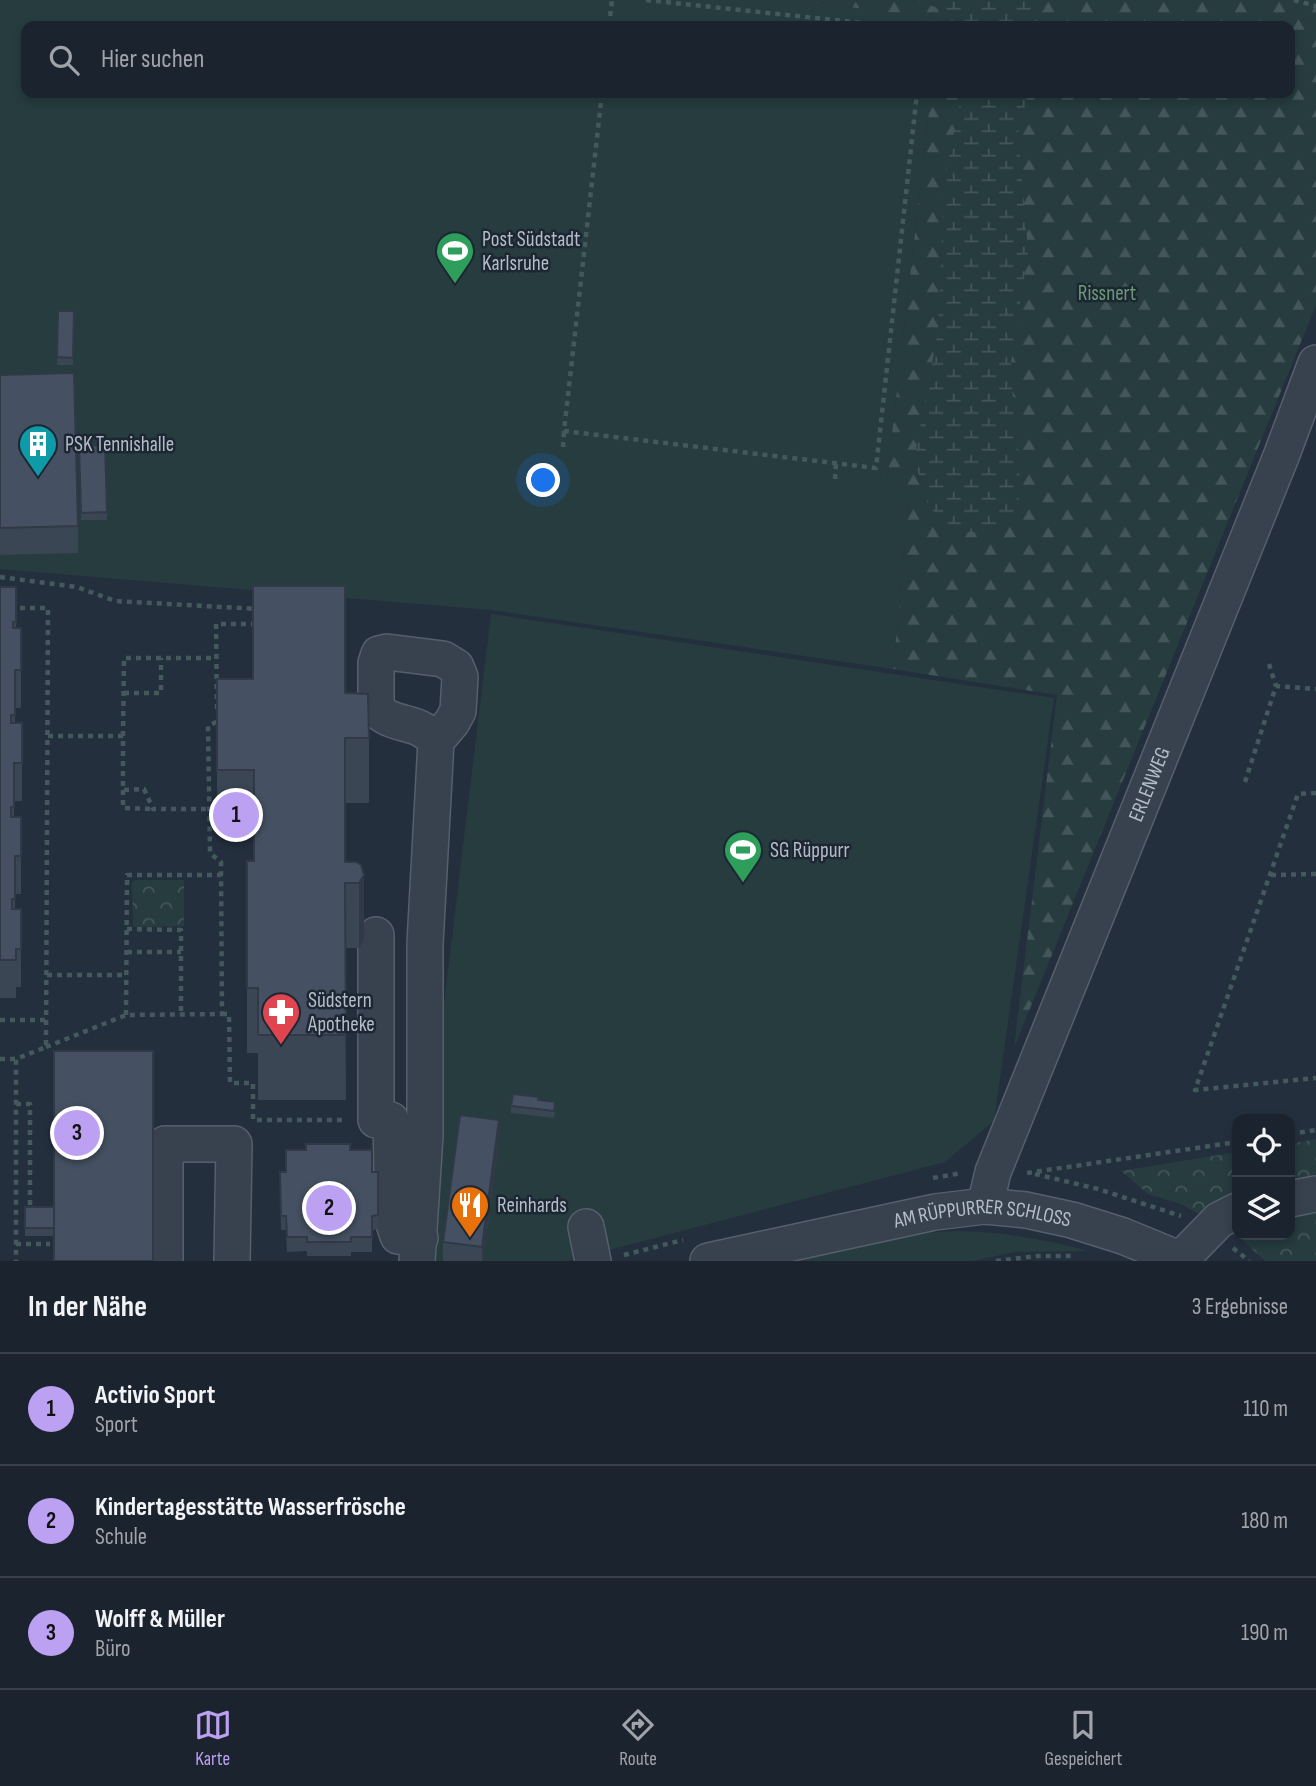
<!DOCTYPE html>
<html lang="de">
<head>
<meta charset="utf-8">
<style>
  :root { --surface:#1b232e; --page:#282f3a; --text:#f1f3f6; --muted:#a0a4aa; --line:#39404a; --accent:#bca0f2 }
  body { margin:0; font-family:"Sofia Sans Condensed",sans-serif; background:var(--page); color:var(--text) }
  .controls { position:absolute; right:21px; bottom:21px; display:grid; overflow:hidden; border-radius:14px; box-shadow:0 4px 10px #0003 }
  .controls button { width:63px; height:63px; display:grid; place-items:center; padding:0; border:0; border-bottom:2px solid var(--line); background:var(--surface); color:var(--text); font:35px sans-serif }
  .you { position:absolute; left:544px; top:481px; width:24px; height:24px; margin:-18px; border:5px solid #fff; border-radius:50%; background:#1a73e8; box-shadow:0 0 0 10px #1a73e833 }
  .badge { display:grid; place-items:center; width:46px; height:46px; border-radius:50%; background:var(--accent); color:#111; font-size:23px; font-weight:700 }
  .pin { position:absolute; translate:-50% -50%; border:4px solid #fff; box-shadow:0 2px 7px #0006 }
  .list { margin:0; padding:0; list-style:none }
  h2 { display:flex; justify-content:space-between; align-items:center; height:91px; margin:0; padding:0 28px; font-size:30px }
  h2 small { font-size:23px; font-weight:400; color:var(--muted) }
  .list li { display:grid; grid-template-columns:46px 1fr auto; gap:21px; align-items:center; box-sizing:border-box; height:112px; padding:0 28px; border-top:2px solid var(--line) }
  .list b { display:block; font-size:26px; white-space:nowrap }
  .list p { margin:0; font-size:23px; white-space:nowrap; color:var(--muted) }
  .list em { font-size:23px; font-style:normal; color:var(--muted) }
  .icon { flex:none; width:38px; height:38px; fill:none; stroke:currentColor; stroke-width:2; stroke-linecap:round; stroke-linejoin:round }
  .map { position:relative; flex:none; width:1316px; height:1261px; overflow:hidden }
  .search { position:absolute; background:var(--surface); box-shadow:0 4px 10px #0003; left:21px; right:21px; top:21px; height:77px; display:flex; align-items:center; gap:18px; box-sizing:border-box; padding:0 24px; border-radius:14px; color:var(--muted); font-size:26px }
  .sheet { height:427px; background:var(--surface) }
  nav { display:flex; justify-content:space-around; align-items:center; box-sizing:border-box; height:98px; border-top:2px solid var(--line); background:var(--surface); font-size:19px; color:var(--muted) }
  nav a { display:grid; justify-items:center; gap:4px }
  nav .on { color:var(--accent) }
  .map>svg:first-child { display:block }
</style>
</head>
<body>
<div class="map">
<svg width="1316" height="1261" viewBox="0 0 1316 1261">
  <defs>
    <pattern id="forest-firs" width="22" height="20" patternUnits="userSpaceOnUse" patternTransform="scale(1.75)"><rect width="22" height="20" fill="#263c3f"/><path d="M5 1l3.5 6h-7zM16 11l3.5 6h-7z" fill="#435659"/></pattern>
    <pattern id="wetland-marsh" width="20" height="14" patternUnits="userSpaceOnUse" patternTransform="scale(1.75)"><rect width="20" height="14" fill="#263c3f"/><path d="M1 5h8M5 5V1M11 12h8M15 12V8" fill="none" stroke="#435659"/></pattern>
    <pattern id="park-crowns" width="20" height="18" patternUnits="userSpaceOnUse" patternTransform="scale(1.75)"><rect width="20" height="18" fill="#263c3f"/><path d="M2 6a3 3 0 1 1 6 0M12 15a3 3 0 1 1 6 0" fill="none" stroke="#435659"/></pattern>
  </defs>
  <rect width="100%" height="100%" fill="#242f3e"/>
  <g fill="#263c3f">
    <path d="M0,0H796L940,19L939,26H26V93H931L887,478L910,492L893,669L491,610L0,569Z"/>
    <path d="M491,614L1054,698L994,1121L945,1162L567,1261H424L436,1070Z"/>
    <path d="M958,1231C1003,1232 1045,1239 1088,1251L1015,1252L973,1261H778L919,1233Z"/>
  </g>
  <path fill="url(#forest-firs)" d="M796,0H1316V305L1014,1048L1057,695L893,669L910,492L887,478L931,93H1290V26H939V19Z"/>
  <g fill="url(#wetland-marsh)">
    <path d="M912,0H1033L1038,26H960L958,14Z"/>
    <path d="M962,93H1028L1018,133L1028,251L1010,369L1020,464L1018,511L992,533L957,531L931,509L914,461L938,331L944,183Z"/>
  </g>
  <g fill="url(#park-crowns)">
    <path d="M135,880H184V926L133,927L132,883Z"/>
    <path d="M1316,1139V1261H1265L1239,1237L1181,1204L1148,1194L1121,1171L1237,1152V1235H1290V1144Z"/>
  </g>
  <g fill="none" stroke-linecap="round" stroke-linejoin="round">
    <defs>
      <g id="minor">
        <path d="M376,935V1120H391L393,1221L398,1236L420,1238"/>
        <path d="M1290,1199L1316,1194"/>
        <path id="s1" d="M985,1206L993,1172L1282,454L1316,363"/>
        <path d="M586,1227L593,1261"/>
        <path d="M1181,1259L1219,1220L1237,1211"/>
        <path d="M165,1261V1144H234L232,1261"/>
        <path d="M417,1261L425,1135V944L436,741C417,718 394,728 376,709V663L379,654L387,652L443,659L456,667L460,677L458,711L452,722L436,741"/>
        <path id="s2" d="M708,1261L935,1212L985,1206L1026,1210L1072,1220L1123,1236L1184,1261"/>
      </g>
    </defs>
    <use href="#minor" stroke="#565f6c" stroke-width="38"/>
    <g stroke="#44595c" stroke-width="4.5" stroke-dasharray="5 5" stroke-linecap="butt">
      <path d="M646,0L891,26"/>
      <path d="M1294,0L1316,6"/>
      <path d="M609,26L612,0"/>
      <path d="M602,93L564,431L876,468L917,93"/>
      <path d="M563,447L564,431"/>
      <path d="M835,479L836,463"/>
      <path d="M0,577L77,587L115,601L258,609"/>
      <path d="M0,608H48L46,1047L16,1059V1261"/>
      <path d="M1269,664L1276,686"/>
      <path d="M124,693H161V658"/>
      <path d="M217,709L216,624H256"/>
      <path d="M48,736H123V790L144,789L153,809H209"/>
      <path d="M123,736L124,658H216"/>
      <path d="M1245,782L1276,686L1316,689"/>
      <path d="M123,790V808L153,809"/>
      <path d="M1316,793L1298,794L1195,1090L1316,1078"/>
      <path d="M1271,875L1316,874"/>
      <path d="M127,929L181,930V1014"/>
      <path d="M127,952H181"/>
      <path d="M47,975H126"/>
      <path d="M222,1014H229L230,1083H253V1120H347"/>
      <path d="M126,1015L127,875H221"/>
      <path d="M0,1020H47"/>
      <path d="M46,1047L126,1015L222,1014L221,862L210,853L208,726L218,721V717"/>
      <path d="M0,1059H16"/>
      <path d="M16,1104H30V1211"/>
      <path d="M1290,1134L1316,1130"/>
      <path d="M1027,1173L1237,1142"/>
      <path d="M1035,1174L1098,1189L1181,1216"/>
      <path d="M933,1178L962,1173"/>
      <path d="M16,1244H50"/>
      <path d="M1233,1248L1249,1261"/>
      <path d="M624,1255L683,1240"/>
      <path d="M996,1261L1037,1256H1075"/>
    </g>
    <use href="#minor" stroke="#38414e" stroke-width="35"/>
  </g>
  <g fill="#3b4654">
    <path d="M58,311H74L73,365H57Z"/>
    <path d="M0,375L78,526V553L0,555Z"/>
    <path d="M105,445L107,520H81L79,446Z"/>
    <path d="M0,587H16V628H21V708H15V723H22V801H14V817H21V894H15V909H21V987H16V998H0Z"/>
    <path d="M217,679L345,693L369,738V803H345V862L361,865L364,940L359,948H345L346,1100H258V1053H247V861H254V835H217Z"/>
    <path d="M538,1100L555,1110L554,1118L511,1113V1106Z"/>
    <path d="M499,1141L483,1261H443V1242Z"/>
    <path d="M350,1150L372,1172L378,1215V1229L372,1230V1252H351V1256H307V1251L287,1252L286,1230H281L280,1172H286Z"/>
    <rect x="25" y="1207" width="29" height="29"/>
  </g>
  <g fill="#303945">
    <path d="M364,875V940L359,948V883Z"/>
    <path d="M499,1120V1141L483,1261H482V1247Z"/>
  </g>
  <g fill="#455162" stroke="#303945" stroke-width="2">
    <path d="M58,311H74L73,358L57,357Z"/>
    <path d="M74,373L78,526L0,528V375Z"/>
    <path d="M105,445L107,512L81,513L79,446Z"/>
    <path d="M253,586H345V693L368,694L369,738H345V862H356L361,865L364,875L359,883H345L346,1035H258V988H247V861H254V770H217V679H253Z"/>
    <path d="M0,587H16V622H13V628H21V670H15V715H11V723H22V763H14V807H11V817H21V856H15V899H12V909H21V949H16V960H0Z"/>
    <rect x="54" y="1051" width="99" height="210"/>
    <path d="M513,1094L539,1097L538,1100L555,1102L554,1111L511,1106Z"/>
    <path d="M460,1115L499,1120L482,1247L443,1242Z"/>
    <path d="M306,1144H350V1150H372V1172H378V1215L372,1216V1237H351V1242H307V1237H287L286,1216H281L280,1172H286V1150H306Z"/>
    <rect x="25" y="1207" width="29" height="21"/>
  </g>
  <defs>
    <symbol id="stadium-pin" viewBox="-11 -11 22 30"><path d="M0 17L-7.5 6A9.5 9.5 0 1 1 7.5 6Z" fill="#2e9e5b" stroke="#1d2633"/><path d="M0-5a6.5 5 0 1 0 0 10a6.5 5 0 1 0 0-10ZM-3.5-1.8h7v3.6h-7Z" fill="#fff"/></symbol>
    <symbol id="building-pin" viewBox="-11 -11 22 30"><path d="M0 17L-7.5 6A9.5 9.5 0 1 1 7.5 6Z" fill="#0f9aa8" stroke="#1d2633"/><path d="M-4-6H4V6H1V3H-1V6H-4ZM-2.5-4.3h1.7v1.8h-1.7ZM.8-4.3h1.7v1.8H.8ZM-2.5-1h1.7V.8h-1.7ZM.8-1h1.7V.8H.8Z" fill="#fff"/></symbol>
    <symbol id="pharmacy-pin" viewBox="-11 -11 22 30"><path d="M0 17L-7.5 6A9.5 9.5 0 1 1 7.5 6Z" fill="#e0444e" stroke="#1d2633"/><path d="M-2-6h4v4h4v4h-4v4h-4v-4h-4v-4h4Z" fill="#fff"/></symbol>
    <symbol id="restaurant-pin" viewBox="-11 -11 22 30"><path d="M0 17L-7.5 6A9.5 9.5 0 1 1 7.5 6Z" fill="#e8710a" stroke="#1d2633"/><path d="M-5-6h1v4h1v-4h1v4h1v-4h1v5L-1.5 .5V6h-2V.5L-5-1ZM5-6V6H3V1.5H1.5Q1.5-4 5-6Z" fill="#fff"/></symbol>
  </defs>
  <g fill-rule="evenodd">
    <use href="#stadium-pin" x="433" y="229" width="44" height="60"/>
    <use href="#building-pin" x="16" y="422" width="44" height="60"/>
    <use href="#stadium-pin" x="721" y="828" width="44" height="60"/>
    <use href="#pharmacy-pin" x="259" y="990" width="44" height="60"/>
    <use href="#restaurant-pin" x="448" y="1183" width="44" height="60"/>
  </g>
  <g text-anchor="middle" stroke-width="5" stroke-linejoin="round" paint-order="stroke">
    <g font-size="21" fill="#b4bcc9" stroke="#1d2633" text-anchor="start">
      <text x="482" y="246">Post Südstadt<tspan x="482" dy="24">Karlsruhe</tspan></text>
      <text x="65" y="451">PSK Tennishalle</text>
      <text x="770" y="857">SG Rüppurr</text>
      <text x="308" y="1007">Südstern<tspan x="308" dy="24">Apotheke</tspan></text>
      <text x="497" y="1212">Reinhards</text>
    </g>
    <g font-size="21" fill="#6b9a76" stroke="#1d2633">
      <text x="1107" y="300">Rissnert</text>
    </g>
    <g font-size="21" fill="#b4bcc9" stroke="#1d2633">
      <text dy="7" stroke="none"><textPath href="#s1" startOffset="453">ERLENWEG</textPath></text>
      <text dy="7" stroke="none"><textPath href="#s2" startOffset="280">AM RÜPPURRER SCHLOSS</textPath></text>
    </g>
  </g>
</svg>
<div class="controls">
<button><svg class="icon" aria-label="locate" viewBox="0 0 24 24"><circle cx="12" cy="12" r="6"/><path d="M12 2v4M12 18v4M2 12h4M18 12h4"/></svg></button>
<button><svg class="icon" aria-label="layers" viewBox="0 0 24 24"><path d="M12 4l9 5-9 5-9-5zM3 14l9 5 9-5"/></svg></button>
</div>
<div class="you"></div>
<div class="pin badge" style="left:236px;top:815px">1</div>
<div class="pin badge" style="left:329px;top:1208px">2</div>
<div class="pin badge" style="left:77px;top:1133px">3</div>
<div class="search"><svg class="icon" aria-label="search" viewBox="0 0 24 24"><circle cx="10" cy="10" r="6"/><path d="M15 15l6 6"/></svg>Hier suchen</div>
</div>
<section class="sheet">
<h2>In der Nähe<small>3 Ergebnisse</small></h2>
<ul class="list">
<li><span class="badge">1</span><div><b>Activio Sport</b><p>Sport</p></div><em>110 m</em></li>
<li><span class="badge">2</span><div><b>Kindertagesstätte Wasserfrösche</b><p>Schule</p></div><em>180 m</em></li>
<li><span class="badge">3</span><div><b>Wolff &amp; Müller</b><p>Büro</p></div><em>190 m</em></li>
</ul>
</section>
<nav>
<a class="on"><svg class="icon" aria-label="map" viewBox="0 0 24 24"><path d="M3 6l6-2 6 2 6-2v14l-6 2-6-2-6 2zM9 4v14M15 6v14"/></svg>Karte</a>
<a><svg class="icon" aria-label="directions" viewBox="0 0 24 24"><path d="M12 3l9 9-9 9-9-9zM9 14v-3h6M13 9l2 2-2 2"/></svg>Route</a>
<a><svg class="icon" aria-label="saved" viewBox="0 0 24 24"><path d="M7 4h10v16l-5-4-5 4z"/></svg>Gespeichert</a>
</nav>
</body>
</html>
